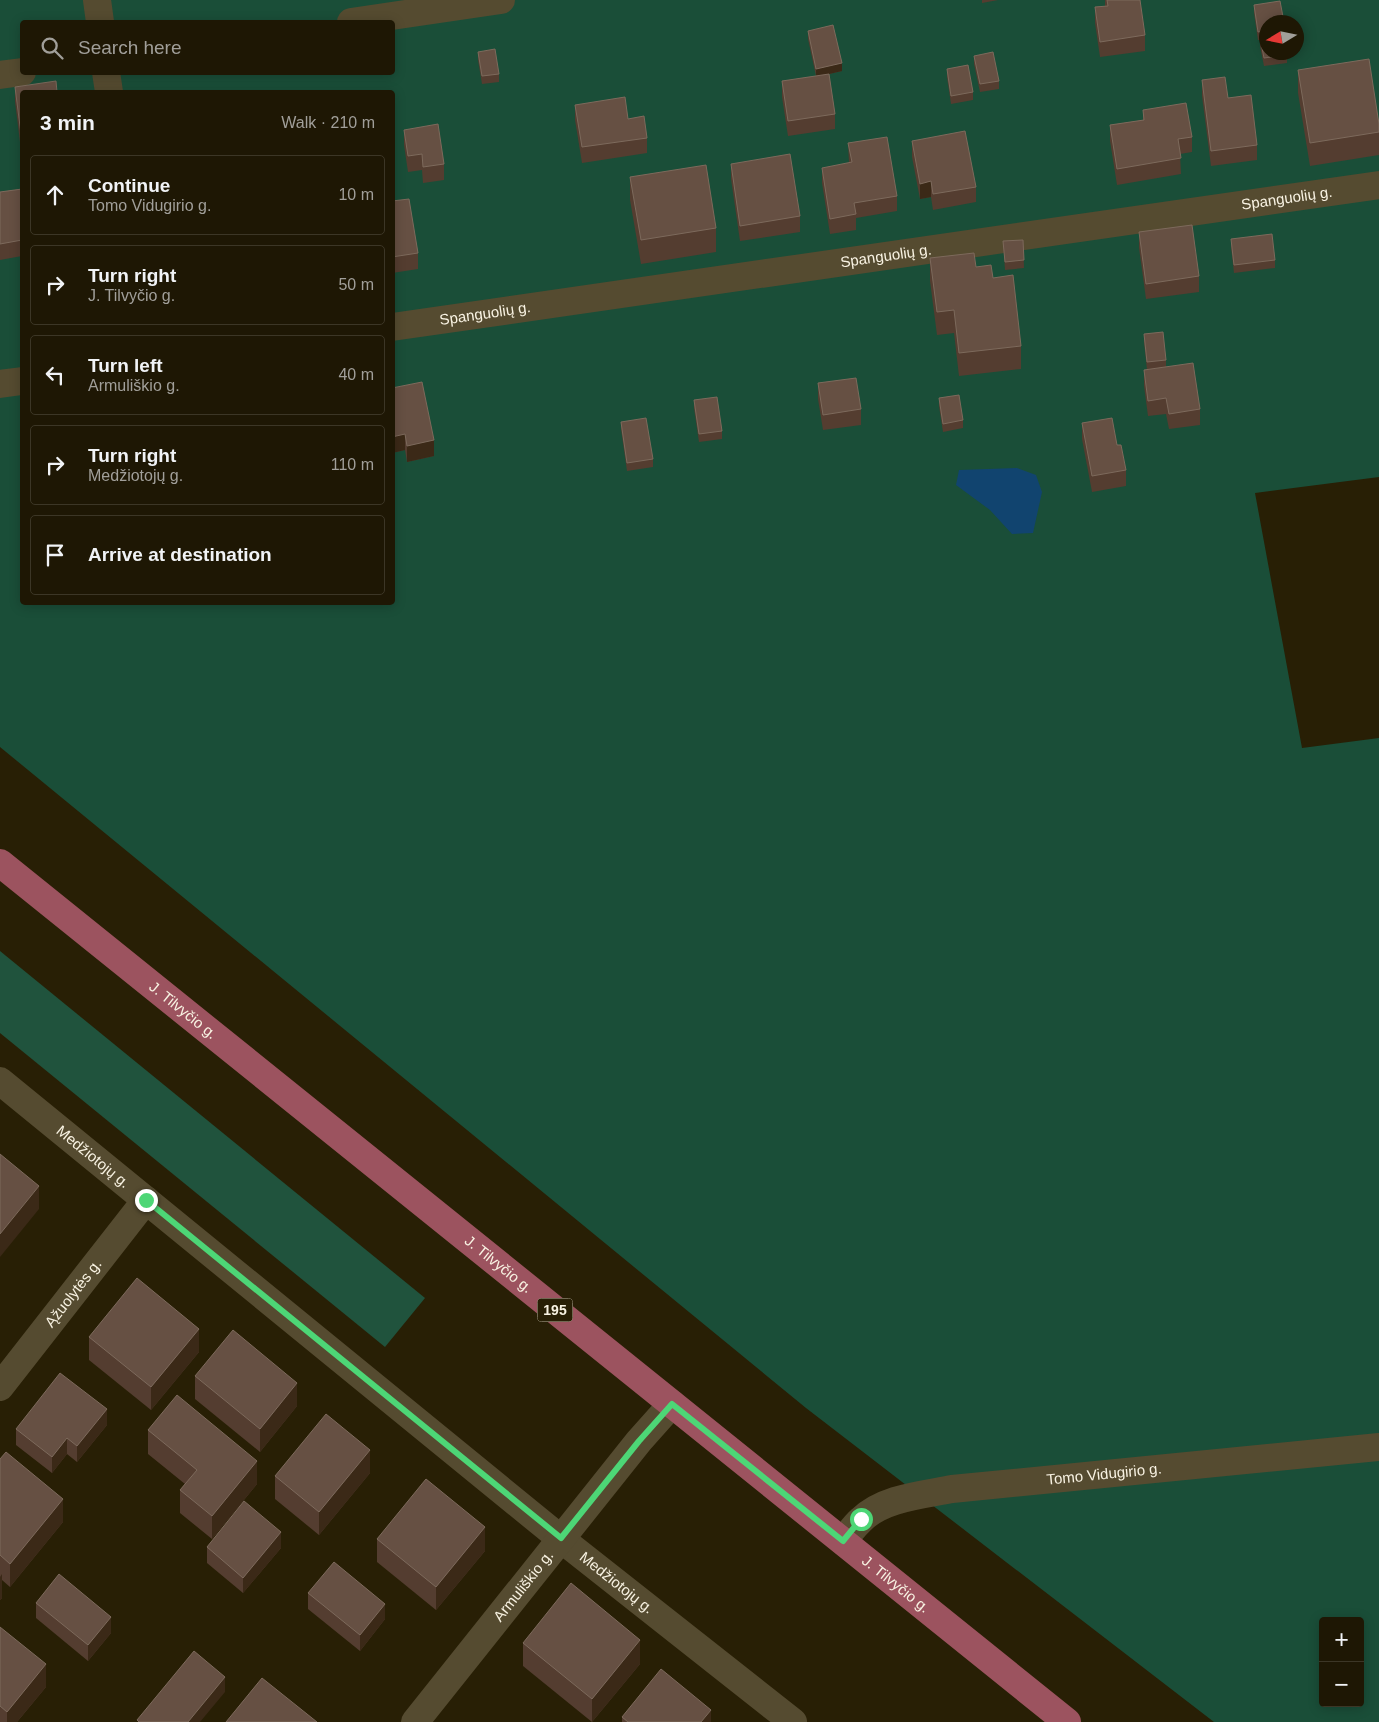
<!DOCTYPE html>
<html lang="en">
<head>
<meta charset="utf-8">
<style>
  :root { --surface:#1e1704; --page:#26200e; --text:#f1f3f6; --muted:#a19f9a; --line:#3c3626 }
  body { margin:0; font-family:Helvetica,sans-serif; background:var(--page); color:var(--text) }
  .controls { position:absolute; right:15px; bottom:15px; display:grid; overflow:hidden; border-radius:5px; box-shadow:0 2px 12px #0003 }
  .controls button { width:45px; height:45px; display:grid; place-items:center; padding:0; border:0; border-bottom:1px solid var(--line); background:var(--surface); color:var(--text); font:25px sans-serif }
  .compass { position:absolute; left:1259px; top:15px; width:45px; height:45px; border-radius:50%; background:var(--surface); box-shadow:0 2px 12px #0003; rotate:260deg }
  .stop { position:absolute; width:15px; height:15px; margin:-11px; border:4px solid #4dd676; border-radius:50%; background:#fff }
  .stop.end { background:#4dd676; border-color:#fff; box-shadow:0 1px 5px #0008 }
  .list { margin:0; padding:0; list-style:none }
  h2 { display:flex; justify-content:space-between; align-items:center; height:65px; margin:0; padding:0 20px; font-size:21px }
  h2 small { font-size:16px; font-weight:400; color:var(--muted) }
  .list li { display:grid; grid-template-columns:32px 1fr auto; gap:15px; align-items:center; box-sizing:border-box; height:80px; margin:0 10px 10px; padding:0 10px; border:1px solid var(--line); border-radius:5px }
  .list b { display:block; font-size:19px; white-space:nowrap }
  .list p { margin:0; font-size:16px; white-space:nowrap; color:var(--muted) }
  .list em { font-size:16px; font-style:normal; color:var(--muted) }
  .icon { flex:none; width:28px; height:28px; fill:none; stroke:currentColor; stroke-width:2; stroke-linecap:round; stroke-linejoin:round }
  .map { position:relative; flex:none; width:1379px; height:1722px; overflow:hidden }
  .search { position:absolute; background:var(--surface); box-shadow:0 2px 12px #0003; left:20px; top:20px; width:375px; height:55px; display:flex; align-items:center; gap:12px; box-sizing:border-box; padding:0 18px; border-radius:5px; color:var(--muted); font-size:19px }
  .panel { position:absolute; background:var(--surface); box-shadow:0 2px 12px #0003; left:20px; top:90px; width:375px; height:515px; border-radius:5px }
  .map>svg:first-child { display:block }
</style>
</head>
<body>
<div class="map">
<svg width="1379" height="1722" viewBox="0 0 1379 1722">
  <rect width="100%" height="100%" fill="#281f05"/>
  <path fill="#1a4e38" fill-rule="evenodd" d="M0,0H1379V477L1255,493L1302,748L1379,738V1722H1214L806,1408L0,747ZM22,22H392V72H22ZM1266,22H1296V52H1266ZM22,92H392V602H22ZM1323,1621H1360V1703H1323Z"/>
  <path fill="#20533d" d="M0,951L425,1298L385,1347L0,1033Z"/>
  <path fill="#11446f" d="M1017,468L1036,475L1042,492L1033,533L1012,534L990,510L956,485L959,470Z"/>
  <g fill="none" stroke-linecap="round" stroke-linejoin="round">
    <g stroke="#554b30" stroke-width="28">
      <path d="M97,0L100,22"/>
      <path d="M351,22L501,0"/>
      <path d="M106,72L109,92"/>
      <path d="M0,75L22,72"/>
      <path id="s1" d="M392,327L1379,185"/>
      <path d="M0,384L22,381"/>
      <path id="s2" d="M0,1081L561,1539L793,1722"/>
      <path id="s3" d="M0,1387L146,1200"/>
      <path id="s4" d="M843,1541C849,1534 854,1526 861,1520C883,1498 922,1495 952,1489L1379,1447"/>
      <path id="s5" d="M415,1722L639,1441L672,1404"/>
    </g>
    <path stroke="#9c535f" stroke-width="28" id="s6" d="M0,863L1067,1722"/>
  </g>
  <g fill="#543d30">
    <path d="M982,0H998L982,3Z"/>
    <path d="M1105,0H1140L1145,35V51L1100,57L1095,23V7L1105,6Z"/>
    <path d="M1254,5L1266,22V52L1287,55V63L1264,66L1260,46V40H1258L1254,13Z"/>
    <path d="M808,31L842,71L829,74L835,114V129L788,136L782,97V81L816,76L808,39Z"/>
    <path d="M478,52L499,74V82L482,84L478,60Z"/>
    <path d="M974,56L999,81V89L980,92L974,64Z"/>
    <path d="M947,69L973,92V100L951,104L947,77Z"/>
    <path d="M1298,70L1379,124V155L1310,166L1298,93Z"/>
    <path d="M1202,80L1228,98L1257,145V160L1211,166L1202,96Z"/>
    <path d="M15,87L22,92V158L15,102Z"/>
    <path d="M575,105L628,119L647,138V153L582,163L575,120Z"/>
    <path d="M1143,110L1192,137V152L1180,154L1181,174L1117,185L1110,141V125L1143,120Z"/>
    <path d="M404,130L444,164V180L423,183L422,170L408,172L404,145Z"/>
    <path d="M912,141L976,187V202L933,210L931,197L920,199L912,157Z"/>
    <path d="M848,143L897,196V211L856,218V230L830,234L822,183V168L849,163Z"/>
    <path d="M731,164L800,216V232L740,241L731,179Z"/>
    <path d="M630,177L716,228V252L641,264L630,200Z"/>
    <path d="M22,189V256L0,260V192Z"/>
    <path d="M392,201L418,253V269L392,273Z"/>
    <path d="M1139,232L1199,276V292L1146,299L1139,248Z"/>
    <path d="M1231,239L1275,260V268L1234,273L1231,247Z"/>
    <path d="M1023,240L1024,268L1005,270L1003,241Z"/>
    <path d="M930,258L976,267L1021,346V369L959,376L954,333L937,335L930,281Z"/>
    <path d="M1144,334L1166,360V367L1200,409V425L1169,429L1166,414L1148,416L1144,386V370H1147L1144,342Z"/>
    <path d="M818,383L861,409V425L823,430L818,399Z"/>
    <path d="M392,388L434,456L407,462L405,450L392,453Z"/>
    <path d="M939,398L963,420V428L943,432L939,406Z"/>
    <path d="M694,400L722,431V439L699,442L694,408Z"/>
    <path d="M621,422L653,459V467L627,471L621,429Z"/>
    <path d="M1082,423L1117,445L1126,470V486L1092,492L1082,439Z"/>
    <path d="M89,1337L199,1352L151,1410L89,1360Z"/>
    <path d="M195,1376L297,1406L260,1452L195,1399Z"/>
    <path d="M107,1425L77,1462L67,1454L52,1473L16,1445V1429Z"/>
    <path d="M148,1430L257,1484L212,1539L180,1513V1490L185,1484L148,1454Z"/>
    <path d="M0,1459L63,1522L10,1587L2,1580V1598L0,1600Z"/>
    <path d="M370,1473L319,1535L275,1499V1476Z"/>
    <path d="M377,1539L485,1551L436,1610L377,1562Z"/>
    <path d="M207,1547L281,1548L243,1593L207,1563Z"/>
    <path d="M308,1593L385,1619L360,1651L308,1609Z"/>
    <path d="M36,1603L111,1633L88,1661L36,1618Z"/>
    <path d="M0,1627L46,1687L17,1722H0Z"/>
    <path d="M523,1643L640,1664L592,1722L523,1666Z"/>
    <path d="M622,1717L711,1722H622Z"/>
  </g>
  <g fill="#3b2917">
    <path d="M842,63V71L816,77V69Z"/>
    <path d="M931,181V197L920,199V184Z"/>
    <path d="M405,434V450L392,453V437Z"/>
    <path d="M434,440V456L407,462V446Z"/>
    <path d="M39,1186V1209L0,1257V1234Z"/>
    <path d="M199,1329V1352L151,1410V1387Z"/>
    <path d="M297,1383V1406L260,1452V1429Z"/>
    <path d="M107,1409V1425L77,1462V1446Z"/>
    <path d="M67,1438V1454L52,1473V1457Z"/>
    <path d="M370,1450V1473L319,1535V1512Z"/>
    <path d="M257,1461V1484L212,1539V1516Z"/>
    <path d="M63,1499V1522L10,1587V1564Z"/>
    <path d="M485,1527V1551L436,1610V1587Z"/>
    <path d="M281,1532V1548L243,1593V1578Z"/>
    <path d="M2,1574V1598L0,1600V1577Z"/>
    <path d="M385,1604V1619L360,1651V1635Z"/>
    <path d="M111,1617V1633L88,1661V1645Z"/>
    <path d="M640,1640V1664L592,1722V1699Z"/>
    <path d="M46,1664V1687L17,1722H7V1712Z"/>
    <path d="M225,1677V1692L200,1722H188Z"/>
    <path d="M711,1710V1722H701Z"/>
  </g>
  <g fill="#665043" stroke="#7d6a5c">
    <path d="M1107,0H1140L1145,35L1100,42L1095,7L1108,6Z"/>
    <path d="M1280,1L1284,22H1266V31L1258,32L1254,5Z"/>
    <path d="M833,25L842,63L816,69L808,31Z"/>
    <path d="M1266,37V52H1287V55L1264,58L1260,38Z"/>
    <path d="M495,49L499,74L482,76L478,52Z"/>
    <path d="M993,52L999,81L980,84L974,56Z"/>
    <path d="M1369,59L1379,124V132L1310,143L1298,70Z"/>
    <path d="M968,65L973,92L951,96L947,69Z"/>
    <path d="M829,74L835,114L788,121L782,81Z"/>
    <path d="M1225,77L1228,98L1251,95L1257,145L1211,151L1202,80Z"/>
    <path d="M56,81L57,92H22V142L15,87Z"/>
    <path d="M625,97L628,119L644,116L647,138L582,147L575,105Z"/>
    <path d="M1186,103L1192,137L1178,139L1181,158L1117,169L1110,125L1144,120L1143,110Z"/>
    <path d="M438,124L444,164L423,167L422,154L408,156L404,130Z"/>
    <path d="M965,131L976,187L933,194L931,181L920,184L912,141Z"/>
    <path d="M887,137L897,196L854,203L856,214L830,219L822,168L852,162L848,143Z"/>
    <path d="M790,154L800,216L740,226L731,164Z"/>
    <path d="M706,165L716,228L641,240L630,177Z"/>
    <path d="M22,189V240L0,244V192Z"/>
    <path d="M409,199L418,253L392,257V201Z"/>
    <path d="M1192,225L1199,276L1146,284L1139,232Z"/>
    <path d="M1272,234L1275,260L1234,265L1231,239Z"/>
    <path d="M1023,240L1024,260L1005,262L1003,241Z"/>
    <path d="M974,253L976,267L991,265L993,278L1013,275L1021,346L959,353L954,310L937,312L930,258Z"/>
    <path d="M1163,332L1166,360L1147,362L1144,334Z"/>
    <path d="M1193,363L1200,409L1169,414L1166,398L1148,401L1144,370Z"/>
    <path d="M856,378L861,409L823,415L818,383Z"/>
    <path d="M422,382L434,440L407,446L405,434L392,437V388Z"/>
    <path d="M959,395L963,420L943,424L939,398Z"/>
    <path d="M717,397L722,431L699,434L694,400Z"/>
    <path d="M646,418L653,459L627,463L621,422Z"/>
    <path d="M1112,418L1117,445H1121L1126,470L1092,476L1082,423Z"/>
    <path d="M0,1154L39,1186L0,1234Z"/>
    <path d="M137,1278L199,1329L151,1387L89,1337Z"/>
    <path d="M233,1330L297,1383L260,1429L195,1376Z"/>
    <path d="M60,1373L107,1409L77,1446L67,1438L52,1457L16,1429Z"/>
    <path d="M177,1395L257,1461L212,1516L180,1490L197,1470L148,1430Z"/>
    <path d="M326,1414L370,1450L319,1512L275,1476Z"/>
    <path d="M6,1452L63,1499L10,1564L0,1555V1459Z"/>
    <path d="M426,1479L485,1527L436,1587L377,1539Z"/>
    <path d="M244,1501L281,1532L243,1578L207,1547Z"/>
    <path d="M334,1562L385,1604L360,1635L308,1593Z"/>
    <path d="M59,1574L111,1617L88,1645L36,1603Z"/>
    <path d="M571,1583L640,1640L592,1699L523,1643Z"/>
    <path d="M0,1627L46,1664L7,1712L0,1706Z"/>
    <path d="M194,1651L225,1677L188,1722H139L137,1720Z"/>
    <path d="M661,1669L711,1710L701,1722H628L622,1717Z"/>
    <path d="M262,1678L317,1722H226Z"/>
  </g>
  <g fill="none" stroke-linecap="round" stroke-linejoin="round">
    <path stroke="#4dd676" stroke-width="6" d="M146,1200L561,1538L639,1441L672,1404L843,1541L861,1519"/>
  </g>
  <g text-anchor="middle" stroke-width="4.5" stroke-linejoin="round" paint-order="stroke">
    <rect fill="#281f05" stroke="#bab3a0" stroke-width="1" x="537.5" y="1298.5" width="35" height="23" rx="4"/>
    <g font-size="14" font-weight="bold" fill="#f8f2e2">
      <text x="555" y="1315">195</text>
    </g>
    <g font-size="15" fill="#f8f2e2" stroke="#281f05">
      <text dy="5" stroke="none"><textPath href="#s1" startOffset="904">Spanguolių g.</textPath></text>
      <text dy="5" stroke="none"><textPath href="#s1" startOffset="499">Spanguolių g.</textPath></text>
      <text dy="5" stroke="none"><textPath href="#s1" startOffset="94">Spanguolių g.</textPath></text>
      <text dy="5" stroke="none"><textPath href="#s6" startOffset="235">J. Tilvyčio g.</textPath></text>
      <text dy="5" stroke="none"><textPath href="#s2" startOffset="120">Medžiotojų g.</textPath></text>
      <text dy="5" stroke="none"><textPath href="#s6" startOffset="640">J. Tilvyčio g.</textPath></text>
      <text dy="5" stroke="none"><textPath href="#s3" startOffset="119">Ąžuolytės g.</textPath></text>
      <text dy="5" stroke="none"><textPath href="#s4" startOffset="278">Tomo Vidugirio g.</textPath></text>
      <text dy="5" stroke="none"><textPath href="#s2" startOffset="795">Medžiotojų g.</textPath></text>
      <text dy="5" stroke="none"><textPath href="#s6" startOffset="1150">J. Tilvyčio g.</textPath></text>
      <text dy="5" stroke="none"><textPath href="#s5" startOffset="174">Armuliškio g.</textPath></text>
    </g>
  </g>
</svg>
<div class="controls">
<button>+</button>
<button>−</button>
</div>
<svg class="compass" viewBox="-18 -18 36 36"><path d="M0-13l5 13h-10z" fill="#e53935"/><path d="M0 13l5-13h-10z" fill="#a19f9a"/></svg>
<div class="stop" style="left:861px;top:1519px"></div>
<div class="stop end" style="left:146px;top:1200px"></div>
<div class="search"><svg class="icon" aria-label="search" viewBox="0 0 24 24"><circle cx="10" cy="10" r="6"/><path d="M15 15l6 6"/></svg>Search here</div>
<section class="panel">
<h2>3 min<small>Walk · 210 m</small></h2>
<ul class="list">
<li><svg class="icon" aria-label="ahead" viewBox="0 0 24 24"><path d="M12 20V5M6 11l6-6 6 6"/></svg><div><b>Continue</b><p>Tomo Vidugirio g.</p></div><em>10 m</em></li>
<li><svg class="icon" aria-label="right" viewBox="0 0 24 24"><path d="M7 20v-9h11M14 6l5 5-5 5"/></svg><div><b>Turn right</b><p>J. Tilvyčio g.</p></div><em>50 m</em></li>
<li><svg class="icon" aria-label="left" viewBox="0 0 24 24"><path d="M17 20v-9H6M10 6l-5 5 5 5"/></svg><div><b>Turn left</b><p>Armuliškio g.</p></div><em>40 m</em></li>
<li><svg class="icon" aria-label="right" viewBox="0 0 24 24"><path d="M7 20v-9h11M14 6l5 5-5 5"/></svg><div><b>Turn right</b><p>Medžiotojų g.</p></div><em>110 m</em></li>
<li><svg class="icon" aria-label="arrive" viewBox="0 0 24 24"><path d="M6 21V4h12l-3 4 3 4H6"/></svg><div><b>Arrive at destination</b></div></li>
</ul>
</section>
</div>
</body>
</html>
